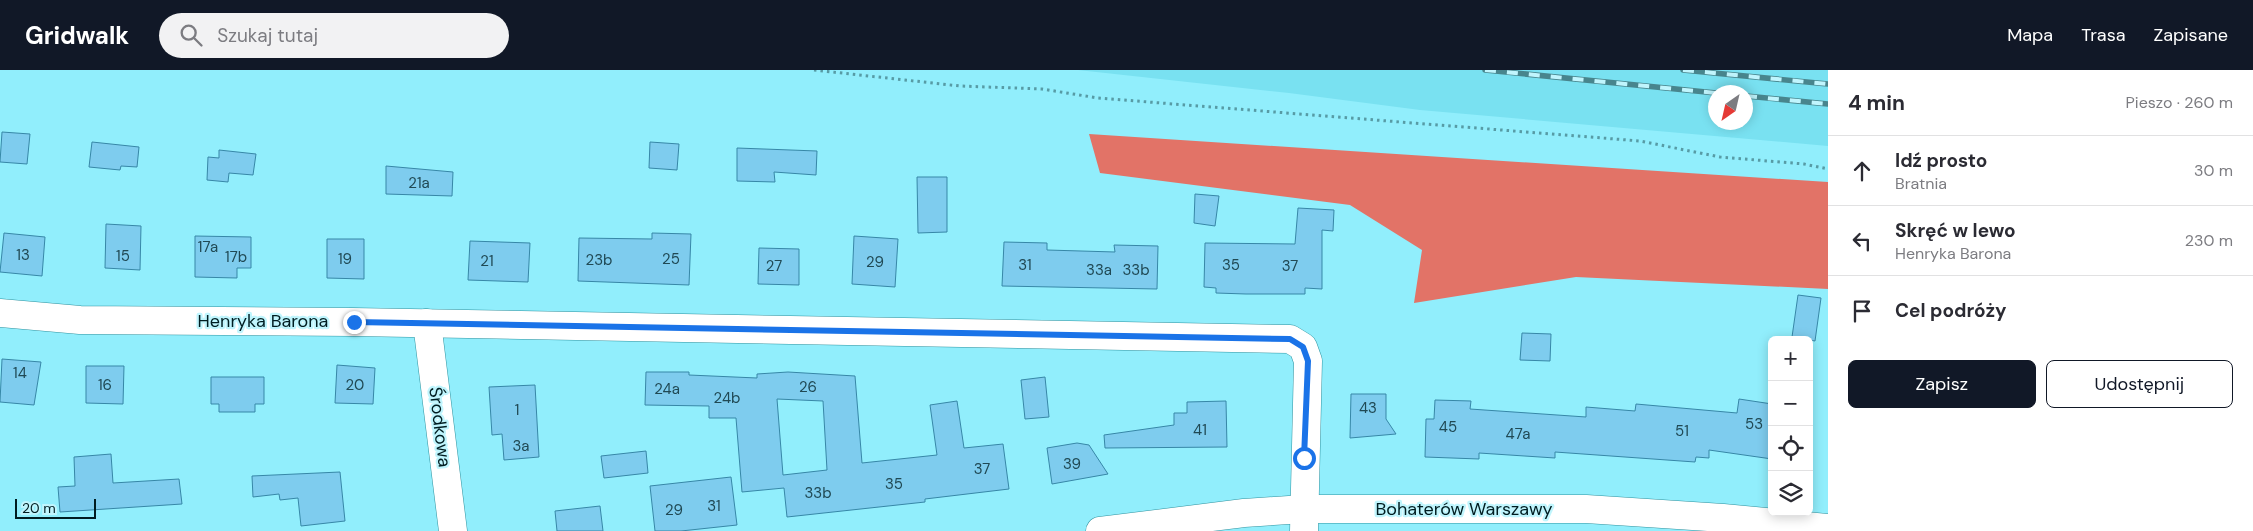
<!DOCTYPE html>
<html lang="pl">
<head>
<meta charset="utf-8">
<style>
  :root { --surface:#fff; --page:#f2f2f3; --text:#2b2b33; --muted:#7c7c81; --line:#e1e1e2; --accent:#111827 }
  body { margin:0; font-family:"DM Sans",sans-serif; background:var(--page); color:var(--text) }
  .controls { position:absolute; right:15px; bottom:15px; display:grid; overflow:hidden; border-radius:8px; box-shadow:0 2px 12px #0003 }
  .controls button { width:45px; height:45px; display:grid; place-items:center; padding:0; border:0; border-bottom:1px solid var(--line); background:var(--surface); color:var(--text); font:25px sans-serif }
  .compass { position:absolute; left:1708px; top:15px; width:45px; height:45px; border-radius:50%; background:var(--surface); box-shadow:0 2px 12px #0003; rotate:214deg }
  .scale { position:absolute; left:15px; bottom:12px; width:81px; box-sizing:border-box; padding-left:5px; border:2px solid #001d21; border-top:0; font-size:14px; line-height:18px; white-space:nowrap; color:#001d21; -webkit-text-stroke:4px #c0f5fd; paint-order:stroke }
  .stop { position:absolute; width:15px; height:15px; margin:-11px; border:4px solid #1a73e8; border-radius:50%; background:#fff }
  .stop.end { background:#1a73e8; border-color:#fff; box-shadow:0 1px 5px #0008 }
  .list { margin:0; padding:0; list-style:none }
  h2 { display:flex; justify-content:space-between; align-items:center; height:65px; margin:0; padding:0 20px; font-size:21px }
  h2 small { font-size:16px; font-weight:400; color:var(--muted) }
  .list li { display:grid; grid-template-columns:32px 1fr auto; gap:15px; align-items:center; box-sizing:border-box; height:70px; padding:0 20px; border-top:1px solid var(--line) }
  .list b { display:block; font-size:19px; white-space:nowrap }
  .list p { margin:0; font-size:16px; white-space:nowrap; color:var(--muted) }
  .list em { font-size:16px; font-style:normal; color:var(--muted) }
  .actions { display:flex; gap:10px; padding:15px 20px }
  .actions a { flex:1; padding:11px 0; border:1px solid var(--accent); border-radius:8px; text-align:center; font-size:18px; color:var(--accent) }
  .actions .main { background:var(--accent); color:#fff }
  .icon { flex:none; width:28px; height:28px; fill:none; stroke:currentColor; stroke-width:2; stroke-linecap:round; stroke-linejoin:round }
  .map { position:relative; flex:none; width:1828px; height:461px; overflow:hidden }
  header { display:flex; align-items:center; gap:30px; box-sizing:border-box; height:70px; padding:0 25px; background:var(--accent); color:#fff }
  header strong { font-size:24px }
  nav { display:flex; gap:28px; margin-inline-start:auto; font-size:18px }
  .search { width:350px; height:45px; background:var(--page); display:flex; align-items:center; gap:12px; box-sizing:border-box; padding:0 18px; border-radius:28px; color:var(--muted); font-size:19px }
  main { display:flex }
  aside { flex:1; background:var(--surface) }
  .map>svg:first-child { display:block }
</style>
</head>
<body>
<header>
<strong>Gridwalk</strong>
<div class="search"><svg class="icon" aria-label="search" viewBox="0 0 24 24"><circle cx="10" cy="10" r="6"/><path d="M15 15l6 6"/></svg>Szukaj tutaj</div>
<nav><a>Mapa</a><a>Trasa</a><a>Zapisane</a></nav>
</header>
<main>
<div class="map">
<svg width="1828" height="461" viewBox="0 0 1828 461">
  <rect width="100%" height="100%" fill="#91eefc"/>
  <path fill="#79e1f1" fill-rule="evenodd" d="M1078,0H1828V76L1420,40L1289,23ZM1716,22H1746V52H1716Z"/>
  <path fill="#e27367" d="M1089,64L1828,112V219L1576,207L1414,233L1422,180L1350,135L1100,103Z"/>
  <g fill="#7eccee" stroke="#3787a7" fill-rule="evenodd">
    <path d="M2,62L30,64L27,94L0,92Z"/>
    <path d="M92,72L139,77L137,97L121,96L120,100L89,97Z"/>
    <path d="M650,72L679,74L677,100L649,98Z"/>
    <path d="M737,78L817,81L816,105L774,102L775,112L737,111Z"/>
    <path d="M219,80L256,84L253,105L229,103L228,112L207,110L208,87L219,88Z"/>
    <path d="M386,96L453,102L452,126L386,124Z"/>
    <path d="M917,107H947V162L918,163Z"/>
    <path d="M1195,124L1219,126L1215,156L1194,153Z"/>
    <path d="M1298,138L1334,140L1333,161L1322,160V219L1305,218V224H1246L1216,223V218L1204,217L1205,173L1295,174Z"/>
    <path d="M106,154L141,156L140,200L105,198Z"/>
    <path d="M4,163L45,167L42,206L0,202Z"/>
    <path d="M652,163L691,164L689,215L578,211L579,168L652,169Z"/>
    <path d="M195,166L251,167V198H237V208L195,207Z"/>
    <path d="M854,166L898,169L895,217L852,214Z"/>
    <path d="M327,169H364V209L327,208Z"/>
    <path d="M470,171L530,173L528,212L468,210Z"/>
    <path d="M1004,172L1047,173V180L1115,182L1114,175L1158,176L1157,219L1002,216Z"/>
    <path d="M759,178L799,179V215L758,214Z"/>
    <path d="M1798,225L1821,228L1815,271L1792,267Z"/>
    <path d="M1522,263L1551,264L1550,291L1520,290Z"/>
    <path d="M2,289L41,292L34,335L0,332Z"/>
    <path d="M337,295L375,298L373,334L335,333Z"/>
    <path d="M86,296H124L123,334L86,333Z"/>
    <path d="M646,302H689V305L757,308V304L788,302L855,306L862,393L937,385L930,335L957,331L964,378L1003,374L1009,419L925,429V432L787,447L784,418L742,422L736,348H709V336L645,335ZM777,329L823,331L827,400L783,405Z"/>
    <path d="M211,307H264V334H255V342H219V334H211Z"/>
    <path d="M1045,307L1049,347L1025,349L1021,310Z"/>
    <path d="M535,315L539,387L504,390L502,364L492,365L489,317Z"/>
    <path d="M1351,324H1386V349L1396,364L1350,368Z"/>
    <path d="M1739,329L1772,334V389L1709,380V388L1696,387L1695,392L1555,382V388L1479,383V389L1425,387L1426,349H1434L1435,330L1471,331L1470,339L1586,347V337L1635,341L1636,334L1737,343Z"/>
    <path d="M1226,331L1227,377L1105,378L1104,365L1174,355V343H1187V332Z"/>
    <path d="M1077,373L1089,375L1108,404L1052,414L1047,378Z"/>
    <path d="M646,381L648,403L604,408L601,386Z"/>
    <path d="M111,384L113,413L179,409L182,434L60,442L58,417L75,416L74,387Z"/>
    <path d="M340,402L345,451L301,456L298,428L280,430L279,424L253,427L252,406Z"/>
    <path d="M731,407L737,455L681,461H655L650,416Z"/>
    <path d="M600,436L603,461H557L555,441Z"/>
  </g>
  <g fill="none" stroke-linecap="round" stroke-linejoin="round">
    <defs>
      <g id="minor">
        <path d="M0,243L80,250L353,252L1290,269L1303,277L1308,291L1304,461"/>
        <path d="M427,253L453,461"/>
        <path d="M1100,461L1244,443L1304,439H1586L1723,448L1828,458"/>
      </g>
    </defs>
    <use href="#minor" stroke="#2f93a0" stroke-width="29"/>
    <path stroke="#579ba5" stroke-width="3" stroke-dasharray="2.5 4" stroke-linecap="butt" d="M814,0L960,16L1042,19L1098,28L1640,71L1720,87L1804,94L1828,99"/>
    <use href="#minor" stroke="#fff" stroke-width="28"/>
    <defs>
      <g id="rail">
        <path d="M1485,0L1716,23"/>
        <path d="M1683,0L1828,14"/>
        <path d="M1746,26L1828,34"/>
      </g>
    </defs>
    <use href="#rail" stroke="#48858d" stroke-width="5.5"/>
    <use href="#rail" stroke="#c0f5fd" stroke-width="4" stroke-dasharray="11" stroke-linecap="butt"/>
  </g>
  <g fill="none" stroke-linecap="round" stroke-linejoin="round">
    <path stroke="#1a73e8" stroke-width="6" d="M354,252L1290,269L1303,277L1308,291L1304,388"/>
  </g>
  <g text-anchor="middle" stroke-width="4.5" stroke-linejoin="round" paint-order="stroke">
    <g font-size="15" fill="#204954">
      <text x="419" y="118">21a</text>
      <text x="208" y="182">17a</text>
      <text x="23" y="190">13</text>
      <text x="123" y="191">15</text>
      <text x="236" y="192">17b</text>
      <text x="345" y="194">19</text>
      <text x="671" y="194">25</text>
      <text x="599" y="195">23b</text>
      <text x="487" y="196">21</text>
      <text x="875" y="197">29</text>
      <text x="1025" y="200">31</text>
      <text x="1231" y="200">35</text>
      <text x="774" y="201">27</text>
      <text x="1290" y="201">37</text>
      <text x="1099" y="205">33a</text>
      <text x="1136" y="205">33b</text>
      <text x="20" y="308">14</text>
      <text x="105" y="320">16</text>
      <text x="355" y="320">20</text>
      <text x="808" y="322">26</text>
      <text x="667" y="324">24a</text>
      <text x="727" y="333">24b</text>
      <text x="1368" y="343">43</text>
      <text x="517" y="345">1</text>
      <text x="1754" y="359">53</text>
      <text x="1448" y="362">45</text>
      <text x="1200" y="365">41</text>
      <text x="1682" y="366">51</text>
      <text x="1518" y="369">47a</text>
      <text x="521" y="381">3a</text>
      <text x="1072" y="399">39</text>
      <text x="982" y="404">37</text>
      <text x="894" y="419">35</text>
      <text x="818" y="428">33b</text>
      <text x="714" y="441">31</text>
      <text x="674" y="445">29</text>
    </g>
    <g font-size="18" fill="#001d21" stroke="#c0f5fd">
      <text x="263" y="257">Henryka Barona</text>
      <text transform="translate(440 357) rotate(83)" y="6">Środkowa</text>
      <text x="1464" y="445">Bohaterów Warszawy</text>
    </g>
  </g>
</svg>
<div class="controls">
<button>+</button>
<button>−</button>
<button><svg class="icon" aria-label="locate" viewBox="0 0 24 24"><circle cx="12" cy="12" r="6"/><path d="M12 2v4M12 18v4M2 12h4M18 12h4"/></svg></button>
<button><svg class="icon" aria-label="layers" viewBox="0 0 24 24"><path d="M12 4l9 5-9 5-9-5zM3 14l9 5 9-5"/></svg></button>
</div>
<svg class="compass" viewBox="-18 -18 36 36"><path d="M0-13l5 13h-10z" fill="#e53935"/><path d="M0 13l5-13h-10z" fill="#7c7c81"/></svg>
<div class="scale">20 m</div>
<div class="stop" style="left:1304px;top:388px"></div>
<div class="stop end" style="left:354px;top:252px"></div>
</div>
<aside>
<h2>4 min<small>Pieszo · 260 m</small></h2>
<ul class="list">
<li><svg class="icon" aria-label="ahead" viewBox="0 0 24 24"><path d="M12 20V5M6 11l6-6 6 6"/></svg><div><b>Idź prosto</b><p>Bratnia</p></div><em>30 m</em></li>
<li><svg class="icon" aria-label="left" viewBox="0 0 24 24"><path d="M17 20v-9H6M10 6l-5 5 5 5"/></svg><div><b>Skręć w lewo</b><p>Henryka Barona</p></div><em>230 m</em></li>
<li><svg class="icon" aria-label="arrive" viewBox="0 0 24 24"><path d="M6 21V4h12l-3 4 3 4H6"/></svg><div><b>Cel podróży</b></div></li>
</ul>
<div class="actions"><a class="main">Zapisz</a><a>Udostępnij</a></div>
</aside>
</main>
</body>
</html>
